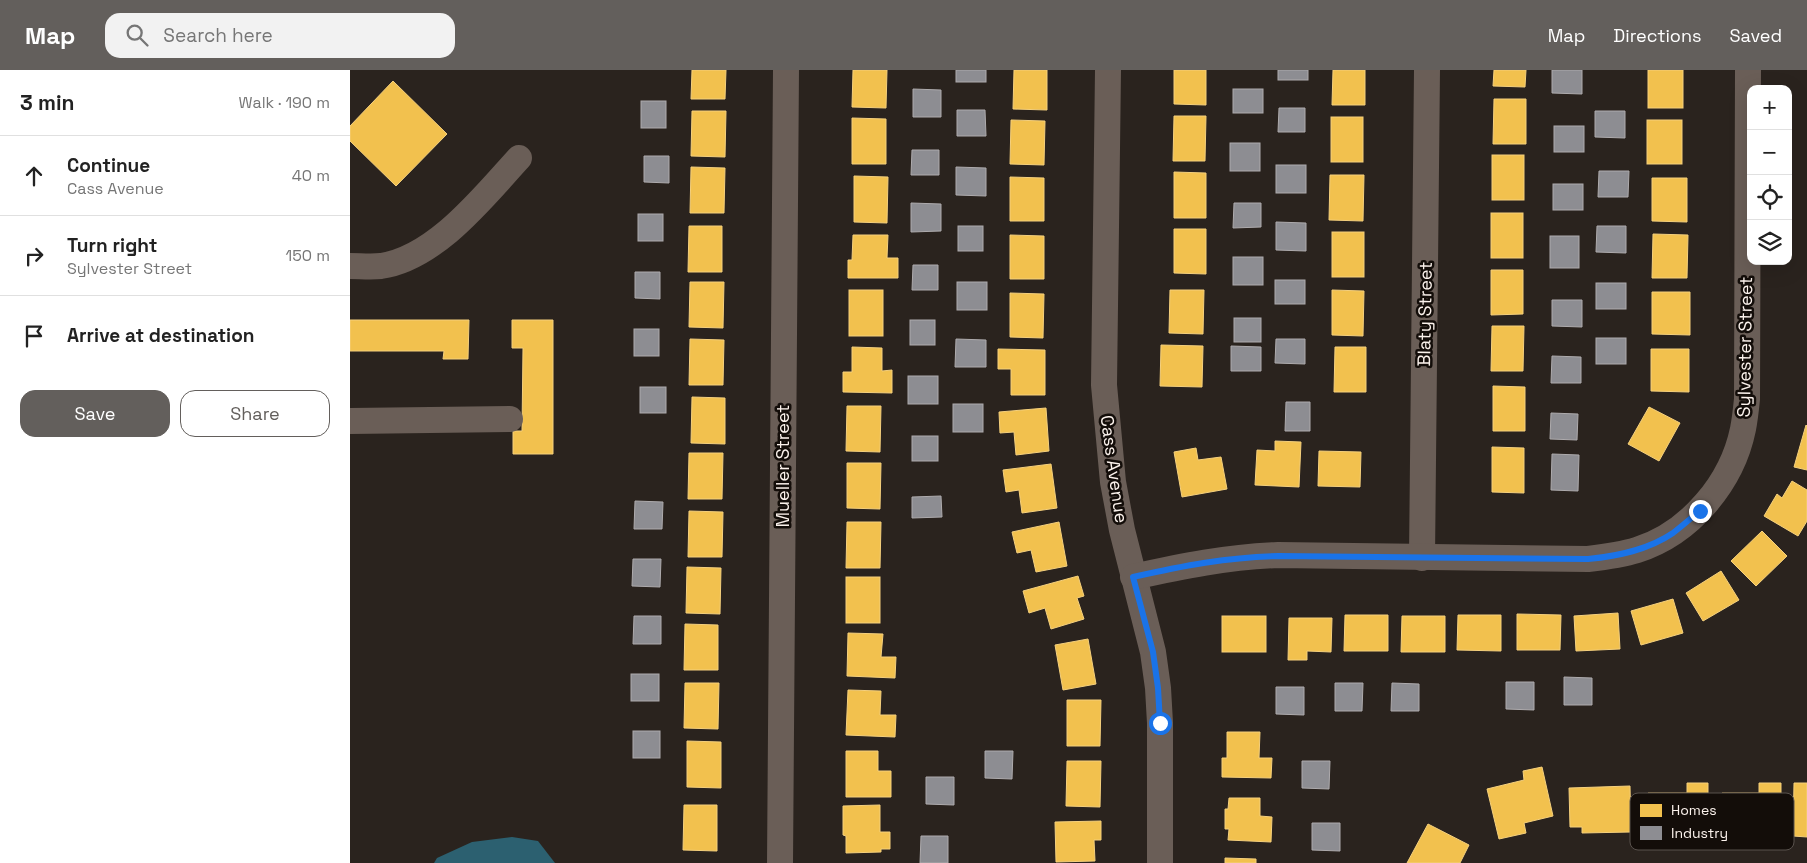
<!DOCTYPE html>
<html lang="en">
<head>
<meta charset="utf-8">
<style>
  :root { --surface:#fff; --page:#f2f2f2; --text:#222; --muted:#767676; --line:#e0e0e0; --accent:#635f5c }
  body { margin:0; font-family:"Space Grotesk",sans-serif; background:var(--page); color:var(--text) }
  .controls { position:absolute; right:15px; top:15px; display:grid; overflow:hidden; border-radius:10px; box-shadow:0 5px 20px #0002 }
  .controls button { width:45px; height:45px; display:grid; place-items:center; padding:0; border:0; border-bottom:1px solid var(--line); background:var(--surface); color:var(--text); font:25px sans-serif }
  .stop { position:absolute; width:15px; height:15px; margin:-11px; border:4px solid #1a73e8; border-radius:50%; background:#fff }
  .stop.end { background:#1a73e8; border-color:#fff; box-shadow:0 1px 5px #0008 }
  .list { margin:0; padding:0; list-style:none }
  h2 { display:flex; justify-content:space-between; align-items:center; height:65px; margin:0; padding:0 20px; font-size:21px }
  h2 small { font-size:16px; font-weight:400; color:var(--muted) }
  .list li { display:grid; grid-template-columns:32px 1fr auto; gap:15px; align-items:center; box-sizing:border-box; height:80px; padding:0 20px; border-top:1px solid var(--line) }
  .list b { display:block; font-size:19px; white-space:nowrap }
  .list p { margin:0; font-size:16px; white-space:nowrap; color:var(--muted) }
  .list em { font-size:16px; font-style:normal; color:var(--muted) }
  .actions { display:flex; gap:10px; padding:15px 20px }
  .actions a { flex:1; padding:11px 0; border:1px solid var(--accent); border-radius:15px; text-align:center; font-size:18px; color:var(--accent) }
  .actions .main { background:var(--accent); color:#fff }
  .icon { flex:none; width:28px; height:28px; fill:none; stroke:currentColor; stroke-width:2; stroke-linecap:round; stroke-linejoin:round }
  .map { position:relative; flex:none; width:1457px; height:793px; overflow:hidden }
  header { display:flex; align-items:center; gap:30px; box-sizing:border-box; height:70px; padding:0 25px; background:var(--accent); color:#fff }
  header strong { font-size:24px }
  nav { display:flex; gap:28px; margin-inline-start:auto; font-size:18px }
  .search { width:350px; height:45px; background:var(--page); display:flex; align-items:center; gap:12px; box-sizing:border-box; padding:0 18px; border-radius:15px; color:var(--muted); font-size:19px }
  main { display:flex }
  aside { flex:1; background:var(--surface) }
  .map>svg:first-child { display:block }
</style>
</head>
<body>
<header>
<strong>Map</strong>
<div class="search"><svg class="icon" aria-label="search" viewBox="0 0 24 24"><circle cx="10" cy="10" r="6"/><path d="M15 15l6 6"/></svg>Search here</div>
<nav><a>Map</a><a>Directions</a><a>Saved</a></nav>
</header>
<main>
<aside>
<h2>3 min<small>Walk · 190 m</small></h2>
<ul class="list">
<li><svg class="icon" aria-label="ahead" viewBox="0 0 24 24"><path d="M12 20V5M6 11l6-6 6 6"/></svg><div><b>Continue</b><p>Cass Avenue</p></div><em>40 m</em></li>
<li><svg class="icon" aria-label="right" viewBox="0 0 24 24"><path d="M7 20v-9h11M14 6l5 5-5 5"/></svg><div><b>Turn right</b><p>Sylvester Street</p></div><em>150 m</em></li>
<li><svg class="icon" aria-label="arrive" viewBox="0 0 24 24"><path d="M6 21V4h12l-3 4 3 4H6"/></svg><div><b>Arrive at destination</b></div></li>
</ul>
<div class="actions"><a class="main">Save</a><a>Share</a></div>
</aside>
<div class="map">
<svg width="1457" height="793" viewBox="0 0 1457 793">
  <rect width="100%" height="100%" fill="#2a231e"/>
  <path fill="#2c6070" d="M162,767L188,771L205,793H84L87,788L122,772Z"/>
  <g fill="#f2c14e" stroke="#f5d07d">
    <path d="M342,0H376L375,29H341Z"/>
    <path d="M503,0H537L536,38L502,37Z"/>
    <path d="M664,0H697V40L663,39Z"/>
    <path d="M824,0H856V35L824,34Z"/>
    <path d="M983,0H1015V35H982Z"/>
    <path d="M1144,0H1176L1175,17L1143,16Z"/>
    <rect x="1298" y="0" width="35" height="38"/>
    <path d="M43,11L97,64L46,116L0,71V56Z"/>
    <path d="M1144,29H1176V74H1143Z"/>
    <path d="M342,41H376L375,87L341,86Z"/>
    <path d="M824,46H856L855,91H823Z"/>
    <rect x="981" y="47" width="32" height="45"/>
    <path d="M502,48L536,49V94H502Z"/>
    <path d="M661,50L695,51L694,95L660,94Z"/>
    <rect x="1297" y="50" width="35" height="44"/>
    <rect x="1142" y="85" width="32" height="45"/>
    <path d="M341,97L375,98L374,143H340Z"/>
    <path d="M824,102L856,103V148H824Z"/>
    <path d="M980,105H1014L1013,151L979,150Z"/>
    <path d="M504,106L538,107L537,153L504,152Z"/>
    <path d="M660,107L694,108V151H660Z"/>
    <path d="M1302,108H1337V152L1302,151Z"/>
    <rect x="1141" y="143" width="32" height="45"/>
    <path d="M339,156H372V202H338Z"/>
    <path d="M824,159H856V204L824,203Z"/>
    <rect x="982" y="162" width="32" height="45"/>
    <path d="M1303,164L1338,165L1337,208H1302Z"/>
    <path d="M503,165H538L537,188H548V208H498V190H502Z"/>
    <path d="M660,165L694,166V209H660Z"/>
    <path d="M1141,200H1173V244L1141,245Z"/>
    <path d="M340,212H374L373,258L339,257Z"/>
    <rect x="499" y="220" width="34" height="46"/>
    <path d="M820,220H854L853,264L819,263Z"/>
    <path d="M982,220L1014,221L1013,266L982,265Z"/>
    <path d="M1302,222H1340V265L1302,264Z"/>
    <path d="M660,223L694,224L693,268L660,267Z"/>
    <path d="M0,250H119L118,289H93L94,281H0Z"/>
    <path d="M162,250H203V384H163V361H172L173,278H162Z"/>
    <path d="M1142,256H1174L1173,301H1141Z"/>
    <path d="M340,269L374,270L373,315H339Z"/>
    <path d="M811,275L853,276L852,317L810,316Z"/>
    <path d="M502,277L532,278V301L542,300V323L493,322V302H502Z"/>
    <path d="M985,277H1016V322H984Z"/>
    <path d="M648,279L695,280V325H661V299H648Z"/>
    <path d="M1301,279H1339V322L1301,321Z"/>
    <path d="M1143,316L1175,317V361H1143Z"/>
    <path d="M342,327L375,328V374L341,373Z"/>
    <path d="M497,336H531L530,382L496,381Z"/>
    <path d="M1299,337L1330,353L1309,391L1278,374Z"/>
    <path d="M696,338L699,381L666,385L664,362L650,363L649,342Z"/>
    <path d="M1456,355L1457,356V400L1444,397Z"/>
    <path d="M925,371L951,372L949,417L905,415L907,380L925,381Z"/>
    <path d="M1142,377L1174,378V423L1142,422Z"/>
    <path d="M846,378L848,390L871,387L877,419L832,427L824,382Z"/>
    <path d="M969,381L1011,382L1010,417L968,416Z"/>
    <path d="M339,383H373L372,429H338Z"/>
    <path d="M497,393H531L530,439L497,438Z"/>
    <path d="M701,394L707,438L672,443L669,420L656,422L653,400Z"/>
    <path d="M1442,411L1457,420V451L1448,466L1414,446L1427,424L1432,428Z"/>
    <path d="M339,441L373,442L372,487H338Z"/>
    <path d="M497,452H531L530,498H496Z"/>
    <path d="M709,452L717,496L686,502L681,480L667,483L662,462Z"/>
    <path d="M1412,461L1437,486L1406,516L1381,491Z"/>
    <path d="M337,497L371,498L370,544L336,543Z"/>
    <path d="M1371,501L1389,530L1353,551L1336,523Z"/>
    <path d="M728,506L734,526L727,528L734,549L701,559L695,538L679,543L673,521Z"/>
    <rect x="496" y="507" width="34" height="46"/>
    <path d="M1323,529L1333,563L1291,575L1281,541Z"/>
    <path d="M1268,543L1270,579L1226,581L1224,546Z"/>
    <path d="M1167,544L1211,545L1210,580H1167Z"/>
    <path d="M995,545H1038V581H994Z"/>
    <path d="M1108,545H1151V581L1107,580Z"/>
    <rect x="872" y="546" width="44" height="36"/>
    <path d="M1052,546H1095V582H1051Z"/>
    <path d="M939,548H982L981,582L957,581V590H938Z"/>
    <path d="M335,554L368,555V600H334Z"/>
    <path d="M498,563L533,564L531,587H546L545,608L497,606Z"/>
    <path d="M738,569L746,614L713,620L705,575Z"/>
    <path d="M335,613H369L368,659L334,658Z"/>
    <path d="M498,620L531,621L530,645H546L545,667L496,665Z"/>
    <path d="M717,630H751L750,676H717Z"/>
    <path d="M877,662H910L909,688H922L921,708L872,707V688H877Z"/>
    <path d="M337,671L371,672V718L337,717Z"/>
    <path d="M496,681H528V701H541V727H496Z"/>
    <path d="M717,691H751L750,737L716,736Z"/>
    <path d="M1192,697L1203,746L1174,753L1176,763L1149,769L1137,719L1174,710L1173,701Z"/>
    <path d="M1337,713H1358V767H1327V777H1298V723H1337Z"/>
    <path d="M1409,713H1431V767H1400V778H1371L1372,723H1409Z"/>
    <path d="M1444,713H1457V767L1443,766Z"/>
    <path d="M1280,716L1281,762L1232,763V757H1220L1219,718Z"/>
    <path d="M879,728H910V746L922,747L921,772L878,770L879,759H875V739H878Z"/>
    <path d="M334,735H367V781L333,780Z"/>
    <path d="M530,735V762H540V779H531V782L496,783V766L493,765V736Z"/>
    <path d="M751,751V770H744L745,791L706,792L705,752Z"/>
    <path d="M1078,754L1119,775L1110,793H1057Z"/>
    <path d="M875,788L906,789V793H875Z"/>
  </g>
  <g fill="#8d8d92" stroke="#aeabad">
    <rect x="606" y="0" width="30" height="12"/>
    <rect x="928" y="0" width="30" height="10"/>
    <path d="M1202,0H1232V24L1202,23Z"/>
    <path d="M563,19L591,20V47H563Z"/>
    <rect x="883" y="19" width="30" height="24"/>
    <rect x="291" y="31" width="25" height="27"/>
    <path d="M929,38H955V62H928Z"/>
    <path d="M607,40H635L636,66H607Z"/>
    <path d="M1245,41H1275V68L1245,67Z"/>
    <rect x="1204" y="56" width="30" height="26"/>
    <rect x="880" y="73" width="30" height="28"/>
    <path d="M562,80H589V105H561Z"/>
    <path d="M294,86H319V113L294,112Z"/>
    <rect x="926" y="95" width="30" height="28"/>
    <path d="M606,97L636,98V126L606,125Z"/>
    <path d="M1249,101H1279L1278,127H1248Z"/>
    <rect x="1203" y="114" width="30" height="26"/>
    <path d="M561,133L591,134V161L561,162Z"/>
    <path d="M884,133H911V157L883,158Z"/>
    <rect x="288" y="144" width="25" height="27"/>
    <path d="M926,152L956,153V181L926,180Z"/>
    <rect x="608" y="156" width="25" height="25"/>
    <path d="M1247,156H1276V183L1246,182Z"/>
    <rect x="1200" y="166" width="29" height="32"/>
    <rect x="883" y="187" width="30" height="28"/>
    <path d="M563,195H588V220H562Z"/>
    <path d="M285,202H310V229L285,228Z"/>
    <rect x="925" y="210" width="30" height="24"/>
    <rect x="607" y="212" width="30" height="28"/>
    <rect x="1246" y="213" width="30" height="26"/>
    <path d="M1202,230H1232V257L1202,256Z"/>
    <rect x="884" y="248" width="27" height="24"/>
    <rect x="560" y="250" width="25" height="25"/>
    <rect x="284" y="259" width="25" height="27"/>
    <rect x="1246" y="268" width="30" height="26"/>
    <path d="M606,269L636,270V297H605Z"/>
    <path d="M926,269H955V294L925,293Z"/>
    <path d="M881,276L911,277V301H881Z"/>
    <path d="M1202,286L1231,287V313H1201Z"/>
    <rect x="558" y="306" width="30" height="28"/>
    <rect x="290" y="317" width="26" height="26"/>
    <path d="M936,332H960V361H935Z"/>
    <rect x="603" y="334" width="30" height="28"/>
    <path d="M1201,343L1228,344L1227,370L1200,369Z"/>
    <rect x="562" y="366" width="26" height="25"/>
    <path d="M1202,384L1229,385L1228,421L1201,420Z"/>
    <path d="M591,426L592,447L562,448V427Z"/>
    <path d="M285,431L313,432L312,459H284Z"/>
    <path d="M283,489H311L310,517L282,516Z"/>
    <path d="M284,546H311V574H283Z"/>
    <rect x="281" y="604" width="28" height="27"/>
    <path d="M1214,607L1242,608V635H1214Z"/>
    <path d="M1156,612H1184V640L1156,639Z"/>
    <path d="M985,613H1013L1012,641H985Z"/>
    <path d="M1042,613L1069,614V641H1041Z"/>
    <path d="M926,617H954V645L926,644Z"/>
    <rect x="283" y="661" width="27" height="27"/>
    <path d="M635,681H663L662,709L635,708Z"/>
    <path d="M952,691H980L979,719L952,718Z"/>
    <path d="M576,707H604V735L576,734Z"/>
    <path d="M962,753H990V781L962,780Z"/>
    <path d="M571,766H598V793H570Z"/>
  </g>
  <g fill="none" stroke-linecap="round" stroke-linejoin="round">
    <g stroke="#6a5e57" stroke-width="26">
      <path d="M758,0L754,315L763,412L772,460L803,582L808,618L810,653V793"/>
      <path d="M0,196C10,196 21,197 31,196C86,188 134,126 169,88"/>
      <path d="M0,351L160,349"/>
      <path d="M1072,488L1077,0"/>
      <path d="M783,507C833,496 877,487 928,485L1238,489C1255,487 1271,485 1287,480C1340,463 1382,413 1393,359C1395,349 1396,339 1397,329L1398,0"/>
      <path d="M430,793L436,0"/>
    </g>
  </g>
  <g fill="none" stroke-linecap="round" stroke-linejoin="round">
    <path stroke="#1a73e8" stroke-width="6" d="M810,653L808,618L803,582L783,507C832,496 878,487 928,486L1238,489C1268,486 1298,480 1323,463C1332,456 1341,448 1350,441"/>
  </g>
  <g text-anchor="middle" stroke-width="5" stroke-linejoin="round" paint-order="stroke">
    <g font-size="18" fill="#fbf2ec" stroke="#130d09">
      <text transform="translate(1075 244) rotate(-89)" y="6">Blaty Street</text>
      <text transform="translate(1395 277) rotate(-89)" y="6">Sylvester Street</text>
      <text transform="translate(433 396) rotate(-90)" y="6">Mueller Street</text>
      <text transform="translate(764 399) rotate(82)" y="6">Cass Avenue</text>
    </g>
  </g>
  <rect x="1280" y="723" width="164" height="57" rx="8" fill="#130d09" stroke="#59524d" stroke-width="1"/>
  <rect x="1290" y="734" width="22" height="13" fill="#f2c14e"/>
  <rect x="1290" y="756" width="22" height="14" fill="#8d8d92"/>
  <g font-size="14" fill="#fbf2ec">
    <text x="1321" y="745">Homes</text>
    <text x="1321" y="768">Industry</text>
  </g>
</svg>
<div class="controls">
<button>+</button>
<button>−</button>
<button><svg class="icon" aria-label="locate" viewBox="0 0 24 24"><circle cx="12" cy="12" r="6"/><path d="M12 2v4M12 18v4M2 12h4M18 12h4"/></svg></button>
<button><svg class="icon" aria-label="layers" viewBox="0 0 24 24"><path d="M12 4l9 5-9 5-9-5zM3 14l9 5 9-5"/></svg></button>
</div>
<div class="stop" style="left:810px;top:653px"></div>
<div class="stop end" style="left:1350px;top:441px"></div>
</div>
</main>
</body>
</html>
